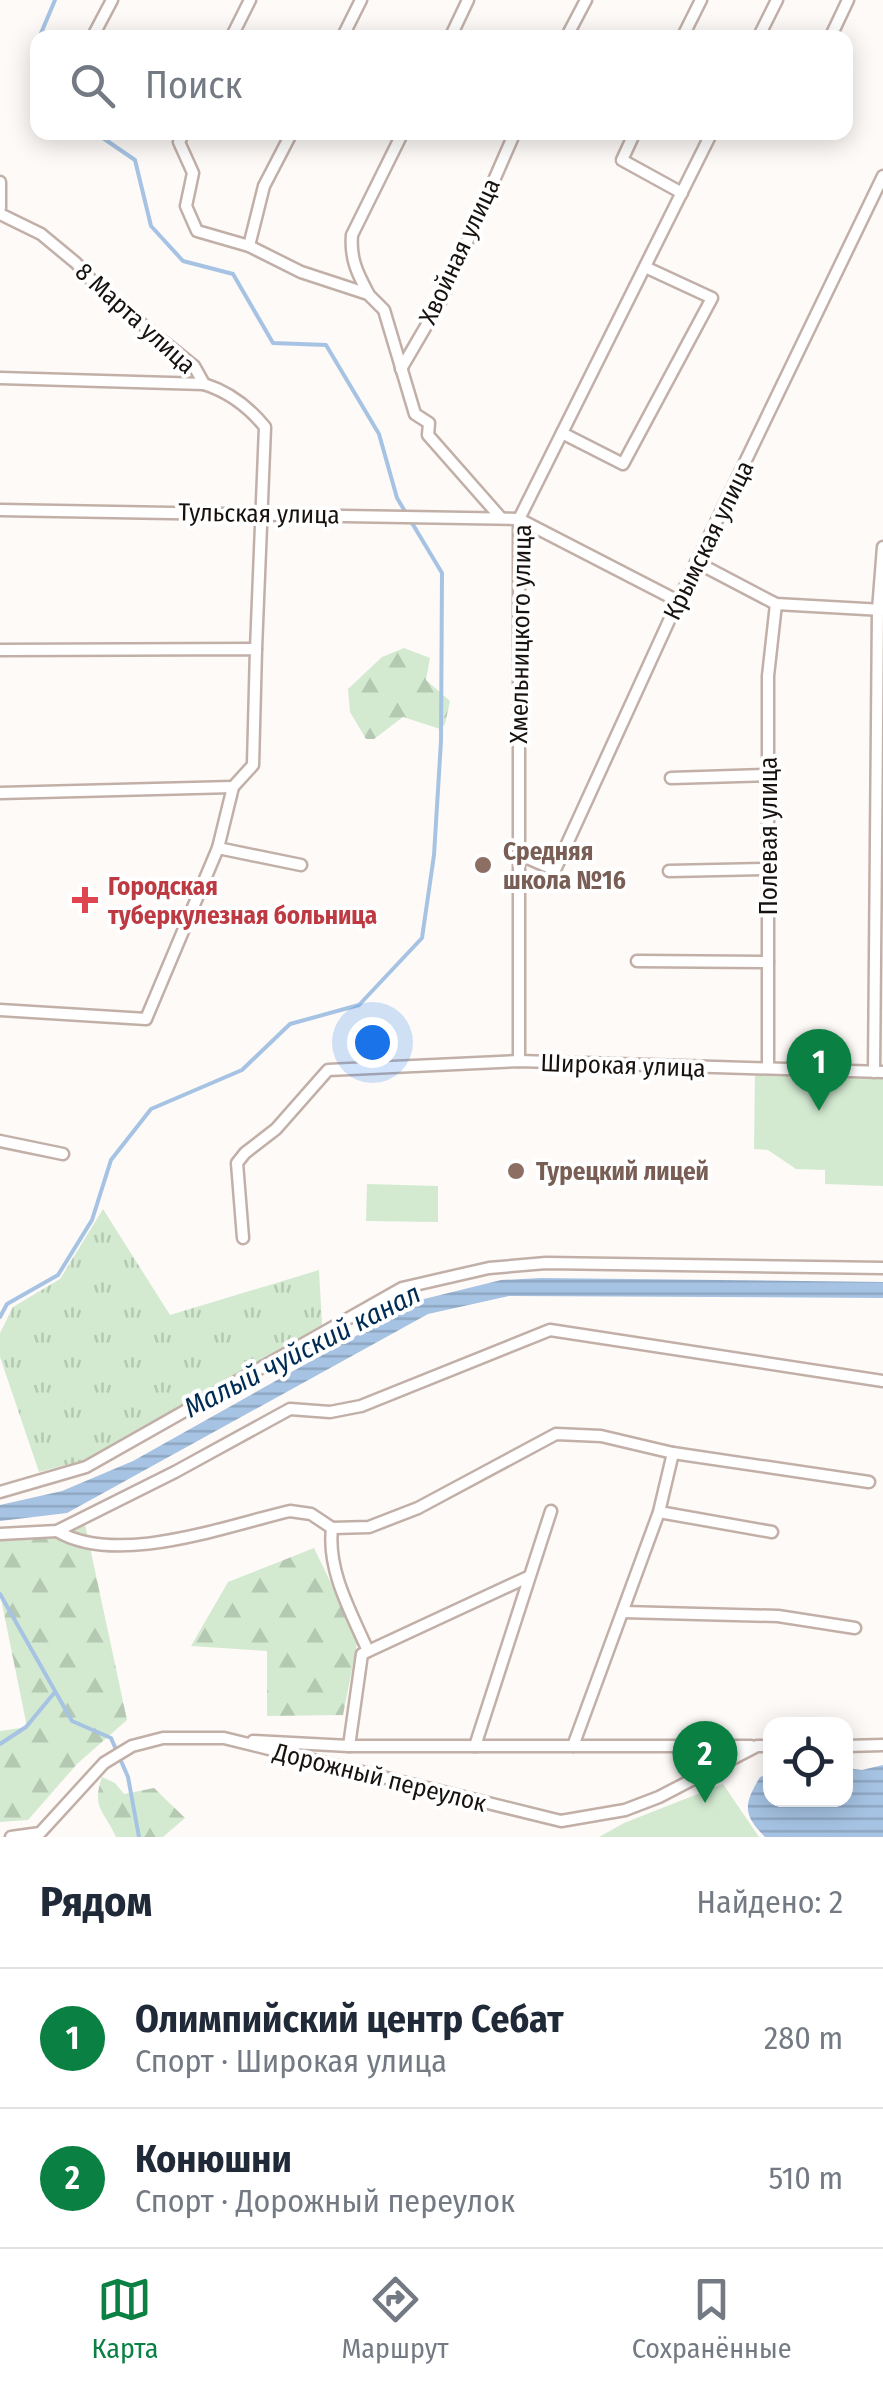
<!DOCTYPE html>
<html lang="ru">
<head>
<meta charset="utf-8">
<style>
  :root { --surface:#fff; --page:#f2f2f3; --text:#1f2937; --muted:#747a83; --line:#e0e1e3; --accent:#0b8043 }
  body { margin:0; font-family:"Fira Sans Condensed",sans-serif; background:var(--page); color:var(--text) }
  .controls { position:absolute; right:30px; bottom:30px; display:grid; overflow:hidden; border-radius:20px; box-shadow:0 5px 25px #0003 }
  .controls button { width:90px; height:90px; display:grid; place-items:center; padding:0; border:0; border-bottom:2px solid var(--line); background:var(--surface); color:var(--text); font:50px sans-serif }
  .you { position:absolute; left:372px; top:1042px; width:35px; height:35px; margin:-25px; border:8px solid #fff; border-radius:50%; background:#1a73e8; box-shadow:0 0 0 15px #1a73e833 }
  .badge { display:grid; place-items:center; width:65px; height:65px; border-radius:50%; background:var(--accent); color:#fff; font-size:32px; font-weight:700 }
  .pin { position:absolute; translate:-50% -82px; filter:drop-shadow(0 2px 5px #0008) }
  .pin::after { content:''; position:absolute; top:52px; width:35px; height:30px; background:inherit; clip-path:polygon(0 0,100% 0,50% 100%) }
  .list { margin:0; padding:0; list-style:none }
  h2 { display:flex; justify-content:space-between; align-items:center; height:130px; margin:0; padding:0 40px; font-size:42px }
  h2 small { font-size:32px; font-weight:400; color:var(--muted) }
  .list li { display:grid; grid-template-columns:65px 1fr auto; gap:30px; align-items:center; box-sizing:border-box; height:140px; padding:0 40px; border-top:2px solid var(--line) }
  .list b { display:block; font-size:38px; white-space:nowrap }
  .list p { margin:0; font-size:32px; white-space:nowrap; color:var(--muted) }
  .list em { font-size:32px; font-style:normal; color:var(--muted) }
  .icon { flex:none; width:55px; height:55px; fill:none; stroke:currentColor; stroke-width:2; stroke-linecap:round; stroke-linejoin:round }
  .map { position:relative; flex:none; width:883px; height:1837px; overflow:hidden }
  .search { position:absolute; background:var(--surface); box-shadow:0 5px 25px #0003; left:30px; right:30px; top:30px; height:110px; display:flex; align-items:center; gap:25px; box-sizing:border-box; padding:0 35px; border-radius:20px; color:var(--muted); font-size:38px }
  .sheet { height:410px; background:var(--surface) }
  nav { display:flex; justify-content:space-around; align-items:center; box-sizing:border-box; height:140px; border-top:2px solid var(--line); background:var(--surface); font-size:28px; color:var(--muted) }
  nav a { display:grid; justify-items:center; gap:5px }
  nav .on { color:var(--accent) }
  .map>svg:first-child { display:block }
</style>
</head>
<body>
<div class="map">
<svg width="883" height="1837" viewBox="0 0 883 1837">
  <defs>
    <pattern id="grass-tufts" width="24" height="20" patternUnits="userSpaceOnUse" patternTransform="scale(2.5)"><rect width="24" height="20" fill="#d3ead1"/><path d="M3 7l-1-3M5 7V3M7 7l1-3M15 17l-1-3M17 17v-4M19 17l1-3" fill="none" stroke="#b4c8b2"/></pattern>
    <pattern id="forest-firs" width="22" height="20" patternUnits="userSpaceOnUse" patternTransform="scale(2.5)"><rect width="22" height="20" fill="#d3ead1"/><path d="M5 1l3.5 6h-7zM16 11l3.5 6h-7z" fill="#b4c8b2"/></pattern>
    <pattern id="water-rules" width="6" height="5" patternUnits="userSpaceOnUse" patternTransform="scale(2.5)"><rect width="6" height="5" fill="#a6c3e3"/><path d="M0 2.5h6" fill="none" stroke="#8ea6c2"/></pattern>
  </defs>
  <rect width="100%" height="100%" fill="#fdfaf8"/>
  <path fill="url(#grass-tufts)" d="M103,1209L170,1315L319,1270L322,1325L89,1459L39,1472L0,1357V1333L13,1307L60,1279Z"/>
  <g fill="url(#forest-firs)">
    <path d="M404,648L430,658L426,680L450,701L445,724L440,729L403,717L374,739H366L350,712L348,689L382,657Z"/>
    <path d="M85,1524L127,1720L77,1764L28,1820L0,1822V1731L27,1727L0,1594V1540Z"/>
    <path d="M314,1548L358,1639L343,1715L267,1716V1651L191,1646L228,1582Z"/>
    <path d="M102,1777L115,1783L124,1794L154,1788L185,1818L163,1837H116C105,1811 91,1809 102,1777Z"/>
  </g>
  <g fill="#d3ead1">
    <path d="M755,1070L883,1072V1186L825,1184V1170L796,1169L768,1150L754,1149Z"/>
    <path d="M367,1184L438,1186V1222L366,1221Z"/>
    <path d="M723,1784L759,1837H599L624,1823Z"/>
  </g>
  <g fill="url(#water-rules)">
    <path d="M541,1278L883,1282V1298L509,1296L428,1314L67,1513L0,1521V1505L62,1491L133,1461L420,1300L501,1280Z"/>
    <path d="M883,1765V1837H765C742,1814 744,1804 760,1777L770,1773V1800H846V1768L862,1770Z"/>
  </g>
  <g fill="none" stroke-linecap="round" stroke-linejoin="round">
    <g stroke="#a6c3e3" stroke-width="4">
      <path d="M39,38L55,0"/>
      <path d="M38,42V53"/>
      <path d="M0,1317L7,1304L58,1275L92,1220L111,1160L151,1109L242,1070L290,1024L359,1005L422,938L434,855L441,741L442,573L397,498L379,434L326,345L273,343L233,274L183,261L151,226L135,160L94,132"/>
      <path d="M0,1594L72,1721L111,1738L128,1777L139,1837"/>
      <path d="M0,1744L26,1727L55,1692"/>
    </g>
    <defs>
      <g id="minor">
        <path d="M92,38L112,0"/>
        <path d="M231,38L250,0"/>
        <path d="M342,38L361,0"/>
        <path d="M450,38L468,0"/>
        <path d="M566,38L586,0"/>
        <path d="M682,38L701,0"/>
        <path d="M758,38L777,0"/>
        <path d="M830,38L848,0"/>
        <path d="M184,132L179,142L193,173L186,206L197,231L249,246L301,272L368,294L384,310L415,414L429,423L428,435L501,518"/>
        <path d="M635,132L622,160L682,193"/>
        <path d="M0,182V208"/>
        <path d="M0,214L41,234L76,263L102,292L194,366L204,384C229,392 248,406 265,427L256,649"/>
        <path d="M249,246L264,186L292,132"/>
        <path d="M368,293C357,273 350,258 352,235L403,132"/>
        <path d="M401,369L443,297L515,132"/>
        <path d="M0,378L204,384"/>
        <path d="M562,433L623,464L712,298L645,267"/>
        <path d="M0,510L519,519L678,601"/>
        <path d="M696,562L776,604L883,610"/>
        <path d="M0,650L256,649L253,765L233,787L218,848L146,1019L0,1010"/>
        <path d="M671,778L768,775"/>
        <path d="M0,793L233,787"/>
        <path d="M218,848L301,865"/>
        <path d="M518,854L555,870L678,601L883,176"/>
        <path d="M669,871L768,869"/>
        <path d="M637,961L768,962"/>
        <path d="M519,1061V519L712,132"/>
        <path d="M768,1068V676L776,604"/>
        <path d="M874,1072L878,610L883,547"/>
        <path d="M0,1141L63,1154"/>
        <path d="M243,1238L237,1163L245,1153L276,1129L328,1070L519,1061L883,1072"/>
        <path d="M673,1453L869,1482"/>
        <path d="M0,1492L86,1467L402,1288L489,1268L546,1263L883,1268"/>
        <path d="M659,1512L772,1532"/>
        <path d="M332,1528L369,1527L418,1508L556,1434L601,1436L673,1453L659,1512L573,1746"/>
        <path d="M57,1531C117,1567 225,1526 290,1511L311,1514L332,1528C327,1571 351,1612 368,1651"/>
        <path d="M0,1534L57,1531L175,1472L290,1409L330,1412L361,1406L550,1330L883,1381"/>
        <path d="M623,1612L778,1616L855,1628"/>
        <path d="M253,1741L349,1746H751"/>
        <path d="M349,1746L362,1654L528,1577"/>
        <path d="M475,1746L551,1511"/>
        <path d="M846,1746L883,1745"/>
        <path d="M11,1837L40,1833L104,1763L132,1746L163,1738H224L561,1821L625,1810L659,1797L757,1746H770"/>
      </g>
    </defs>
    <use href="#minor" stroke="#c2b0a8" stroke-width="15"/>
    <use href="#minor" stroke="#fff" stroke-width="10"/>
  </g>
  <g fill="#8d6e63" stroke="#fff" stroke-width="4">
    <circle cx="483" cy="865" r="10"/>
    <circle cx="516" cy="1171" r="10"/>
  </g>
  <path fill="#e0444e" stroke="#fff" stroke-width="4" d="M80 885h10v10h10v10h-10v10h-10v-10h-10v-10h10z"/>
  <g text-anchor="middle" stroke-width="8" stroke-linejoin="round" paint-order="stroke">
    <g font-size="25" fill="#18120f" stroke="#fff">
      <text transform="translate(459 251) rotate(-65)" y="9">Хвойная улица</text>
      <text transform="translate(136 318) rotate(42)" y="9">8 Марта улица</text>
      <text transform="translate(259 513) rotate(1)" y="9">Тульская улица</text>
      <text transform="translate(708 540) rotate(-64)" y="9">Крымская улица</text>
      <text transform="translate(520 634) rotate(-89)" y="9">Хмельницкого улица</text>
      <text transform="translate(768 836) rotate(-90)" y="9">Полевая улица</text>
      <text transform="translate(623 1065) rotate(2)" y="9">Широкая улица</text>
      <text transform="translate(380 1777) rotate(14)" y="9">Дорожный переулок</text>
    </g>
    <g font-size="25" font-weight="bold" fill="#785e54" stroke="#fff" text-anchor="start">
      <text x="503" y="860">Средняя<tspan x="503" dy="29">школа №16</tspan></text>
      <text x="536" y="1180">Турецкий лицей</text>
    </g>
    <g font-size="25" font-weight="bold" fill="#be3a42" stroke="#fff" text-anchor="start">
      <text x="108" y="895">Городская<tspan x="108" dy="29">туберкулезная больница</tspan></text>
    </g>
    <g font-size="28" font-style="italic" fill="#002c54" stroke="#fff">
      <text transform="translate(302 1350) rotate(-27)" y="10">Малый чуйский канал</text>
    </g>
  </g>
</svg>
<div class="controls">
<button><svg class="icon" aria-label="locate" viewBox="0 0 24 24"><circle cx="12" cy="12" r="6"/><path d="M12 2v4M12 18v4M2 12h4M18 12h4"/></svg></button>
</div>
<div class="you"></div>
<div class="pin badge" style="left:819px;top:1111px">1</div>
<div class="pin badge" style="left:705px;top:1803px">2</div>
<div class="search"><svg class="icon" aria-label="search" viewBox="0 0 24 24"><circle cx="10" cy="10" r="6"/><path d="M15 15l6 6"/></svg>Поиск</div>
</div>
<section class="sheet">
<h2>Рядом<small>Найдено: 2</small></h2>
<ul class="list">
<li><span class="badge">1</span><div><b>Олимпийский центр Себат</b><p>Спорт · Широкая улица</p></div><em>280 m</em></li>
<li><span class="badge">2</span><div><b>Конюшни</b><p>Спорт · Дорожный переулок</p></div><em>510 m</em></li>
</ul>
</section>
<nav>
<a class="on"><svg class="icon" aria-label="map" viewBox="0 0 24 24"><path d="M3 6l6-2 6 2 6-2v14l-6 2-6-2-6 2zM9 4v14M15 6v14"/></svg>Карта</a>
<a><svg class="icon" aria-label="directions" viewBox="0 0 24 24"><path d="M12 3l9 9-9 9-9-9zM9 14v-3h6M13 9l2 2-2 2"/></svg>Маршрут</a>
<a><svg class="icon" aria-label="saved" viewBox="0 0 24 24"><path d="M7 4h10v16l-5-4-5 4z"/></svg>Сохранённые</a>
</nav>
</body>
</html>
